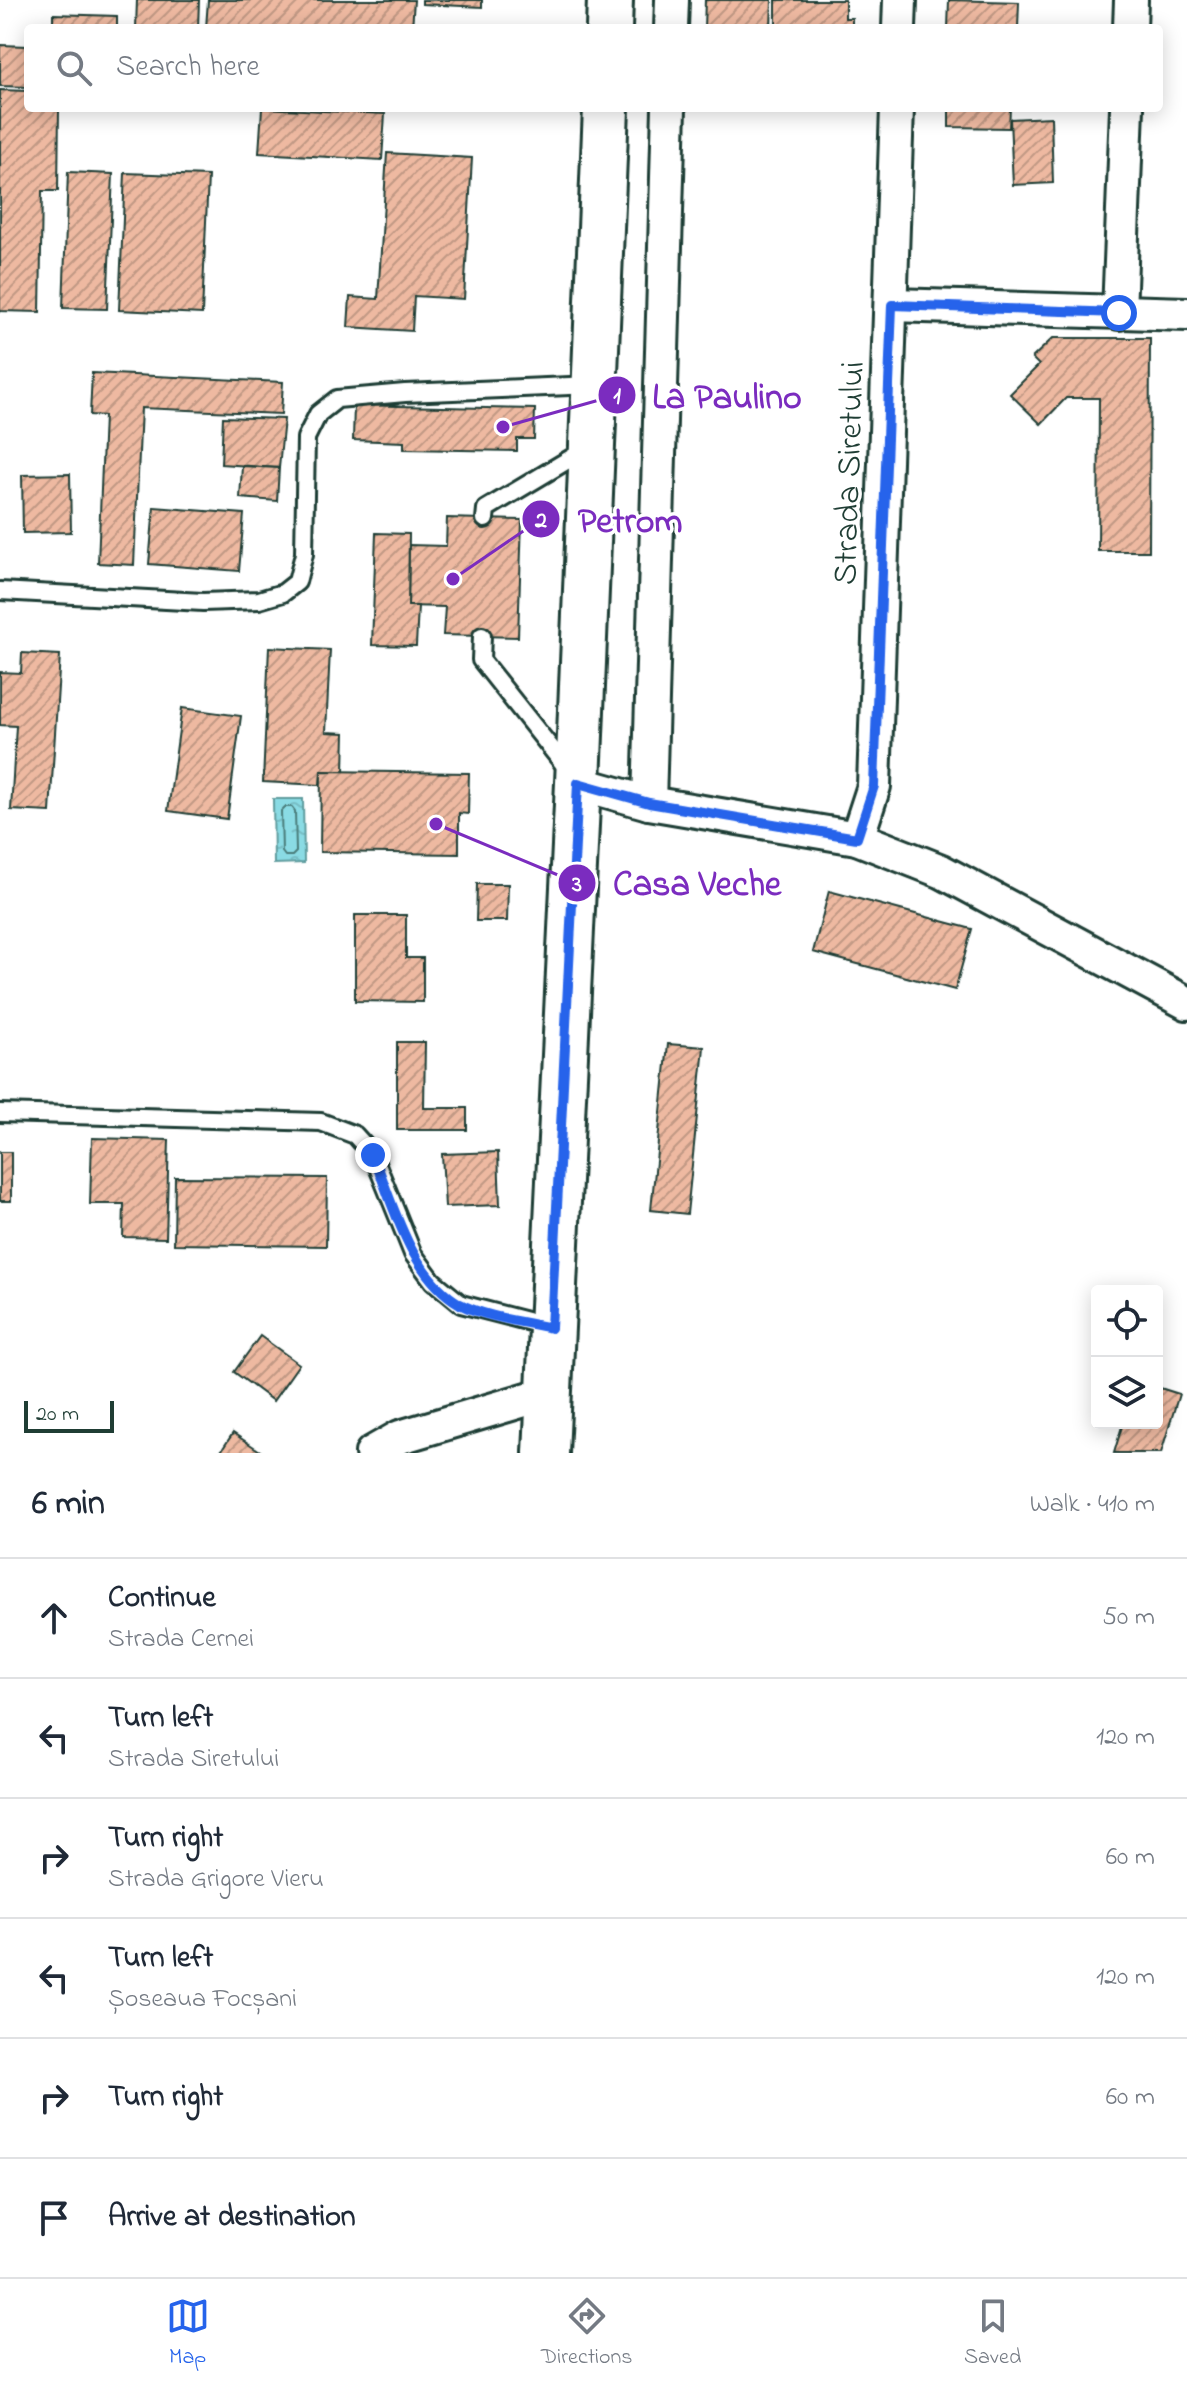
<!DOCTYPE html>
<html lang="en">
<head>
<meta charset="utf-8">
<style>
  :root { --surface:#fff; --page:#f6f6f7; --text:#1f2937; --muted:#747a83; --line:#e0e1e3; --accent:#2563eb }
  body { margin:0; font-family:"Indie Flower",sans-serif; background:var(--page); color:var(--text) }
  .controls { position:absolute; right:24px; bottom:24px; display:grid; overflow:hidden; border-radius:8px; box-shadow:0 4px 20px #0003 }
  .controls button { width:72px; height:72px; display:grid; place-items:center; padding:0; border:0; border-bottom:2px solid var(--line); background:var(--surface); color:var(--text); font:40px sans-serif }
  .scale { position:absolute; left:24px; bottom:20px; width:90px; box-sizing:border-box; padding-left:8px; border:4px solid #1f3d34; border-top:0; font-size:22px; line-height:28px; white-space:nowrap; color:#1f3d34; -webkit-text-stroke:6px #fff; paint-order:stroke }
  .stop { position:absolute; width:24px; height:24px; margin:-18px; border:6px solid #2563eb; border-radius:50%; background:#fff }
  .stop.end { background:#2563eb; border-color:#fff; box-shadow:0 2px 8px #0008 }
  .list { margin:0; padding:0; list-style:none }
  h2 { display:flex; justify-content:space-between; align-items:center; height:104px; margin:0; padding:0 32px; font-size:34px }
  h2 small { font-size:26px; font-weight:400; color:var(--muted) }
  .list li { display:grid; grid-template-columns:52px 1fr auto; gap:24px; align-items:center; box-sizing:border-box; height:120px; padding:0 32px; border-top:2px solid var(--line) }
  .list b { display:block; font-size:30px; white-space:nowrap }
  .list p { margin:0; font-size:26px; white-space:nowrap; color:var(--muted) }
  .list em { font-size:26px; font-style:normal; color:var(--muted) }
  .icon { flex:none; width:44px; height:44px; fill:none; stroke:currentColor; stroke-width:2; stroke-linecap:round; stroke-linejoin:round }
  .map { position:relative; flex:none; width:1187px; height:1453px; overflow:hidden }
  .search { position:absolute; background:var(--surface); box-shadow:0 4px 20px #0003; left:24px; right:24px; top:24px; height:88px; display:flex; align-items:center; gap:20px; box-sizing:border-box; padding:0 28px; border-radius:8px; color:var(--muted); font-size:30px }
  .sheet { height:824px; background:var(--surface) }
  nav { display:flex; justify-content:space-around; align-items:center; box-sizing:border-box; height:112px; border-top:2px solid var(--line); background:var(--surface); font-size:22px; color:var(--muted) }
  nav a { display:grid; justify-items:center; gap:4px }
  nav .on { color:var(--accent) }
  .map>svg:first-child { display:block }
</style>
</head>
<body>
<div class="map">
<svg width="1187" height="1453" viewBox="0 0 1187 1453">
  <defs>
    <pattern id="water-ripples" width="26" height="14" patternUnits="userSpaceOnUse" patternTransform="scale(2)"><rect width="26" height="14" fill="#8adbe4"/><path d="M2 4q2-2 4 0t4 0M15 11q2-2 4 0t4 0" fill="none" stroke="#77bdc4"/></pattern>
    <pattern id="building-hatch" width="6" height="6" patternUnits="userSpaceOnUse" patternTransform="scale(2)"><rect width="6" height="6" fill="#eeb9a1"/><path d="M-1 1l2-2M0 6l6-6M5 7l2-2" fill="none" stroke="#c09884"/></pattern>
  </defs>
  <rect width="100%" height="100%" fill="#fff"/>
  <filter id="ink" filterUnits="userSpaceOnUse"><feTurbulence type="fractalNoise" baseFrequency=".0125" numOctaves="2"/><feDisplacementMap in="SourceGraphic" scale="16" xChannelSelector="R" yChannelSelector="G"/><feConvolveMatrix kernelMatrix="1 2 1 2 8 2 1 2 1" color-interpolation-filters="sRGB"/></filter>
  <g filter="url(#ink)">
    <path fill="url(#water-ripples)" stroke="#5f9c9e" stroke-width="2" d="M273,799H303L304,863L274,864Z"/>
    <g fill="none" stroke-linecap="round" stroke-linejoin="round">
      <path stroke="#4a7c7a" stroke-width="2" d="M285,807H292L295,811L296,852L292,856H285L282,852L281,811Z"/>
    </g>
    <g fill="url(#building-hatch)" stroke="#1f3d34" stroke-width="2">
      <path d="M137,0H199L198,28H136Z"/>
      <path d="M208,0H414L412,28H206Z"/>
      <path d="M422,0H482V7L422,4Z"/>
      <path d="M705,0H772L771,28H704Z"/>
      <path d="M776,0H845V18H852V28H776Z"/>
      <path d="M949,0L1019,2L1018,28H948Z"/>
      <path d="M53,14L117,16V28H53Z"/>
      <path d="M0,45L28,46V87L0,86Z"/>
      <path d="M0,90L28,91V108H59L58,191H42L40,312L0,311Z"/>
      <path d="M262,108L385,114L382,160L259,153Z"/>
      <path d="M949,108H1010L1009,128L949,127Z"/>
      <path d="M1051,117L1053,183L1013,185L1010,119Z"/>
      <path d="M387,153L472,158L464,299L414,296L412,331L348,327L350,297L378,299Z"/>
      <path d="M68,172L113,174L107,309L63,308Z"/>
      <path d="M125,173L208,176L202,314L119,310Z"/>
      <path d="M1053,338H1150L1149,551H1098L1099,398H1066L1041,424L1010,394L1039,365L1032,358Z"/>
      <path d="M92,373L283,382L281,414L141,408L134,565L98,563L104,416L90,415Z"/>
      <path d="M354,405L535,409L534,439H517V451L404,449V442L353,440Z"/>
      <path d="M223,417L284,419L279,468L221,464Z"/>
      <path d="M242,466L279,468L277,501L240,498Z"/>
      <path d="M70,474L71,532L23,533L22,475Z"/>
      <path d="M154,507L244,514L239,571L149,564Z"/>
      <path d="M447,518L522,520L518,637L443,635L445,607L408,606L409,545L446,546Z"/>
      <path d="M376,533L409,534L408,606H418L416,646L372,645Z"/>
      <path d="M269,647L330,650L326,732L345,733L344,772L321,771L320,785L263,782Z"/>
      <path d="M22,653L60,655L50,812L11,810L16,726L0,725V672L21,673Z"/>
      <path d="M182,708L241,716L227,819L168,811Z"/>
      <path d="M321,771L469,773L468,814L459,813V854L320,852Z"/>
      <path d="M477,884H508L507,921H476Z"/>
      <path d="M829,891L972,929L955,990L813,952Z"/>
      <path d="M355,915H406V958H423V1002L355,1001Z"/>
      <path d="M397,1042H425L424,1108H467V1130H397Z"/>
      <path d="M668,1044L704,1047L687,1214L651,1210Z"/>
      <path d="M92,1138L169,1140L166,1238L123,1237L124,1204H90Z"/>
      <rect x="0" y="1152" width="11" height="49"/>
      <path d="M498,1152L500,1205L445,1207L442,1154Z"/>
      <path d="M175,1177L327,1178L326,1246L174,1244Z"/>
      <path d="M260,1336L299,1364L273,1401L234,1372Z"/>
      <path d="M1157,1387L1179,1394L1161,1453H1114L1123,1423H1157Z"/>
      <path d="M233,1433L263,1453H220Z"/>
    </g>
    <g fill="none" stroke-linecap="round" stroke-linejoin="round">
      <defs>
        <g id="lane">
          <path d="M485,519L486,509L588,448"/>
          <path d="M0,591L203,602L259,600L283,593L297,582L304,554L306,438L318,414L337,399L405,393L593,385"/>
          <path d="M482,636L481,660L570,772"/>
          <path d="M0,1113L321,1122L355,1135L373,1155L413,1254L433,1281L461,1304L550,1327"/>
        </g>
        <g id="street">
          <path d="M671,28L672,0"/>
          <path d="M899,28L900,0"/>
          <path d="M1130,28L1131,0"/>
          <path d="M892,305L1187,314"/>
          <path d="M1119,313L1127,108"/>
          <path d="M578,783L649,803L857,838L941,871L1187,1003"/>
          <path d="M649,803L669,108"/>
          <path d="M857,838L874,786L897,108"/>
          <path d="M372,1453L400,1437L548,1393"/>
        </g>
        <g id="primary">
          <path d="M609,28L610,0"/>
          <path d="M546,1453L578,783L606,108"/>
        </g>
      </defs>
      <use href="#lane" stroke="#1f3d34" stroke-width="22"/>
      <use href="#street" stroke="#1f3d34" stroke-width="38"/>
      <use href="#primary" stroke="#1f3d34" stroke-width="50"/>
      <use href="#lane" stroke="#fff" stroke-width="16"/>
      <use href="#street" stroke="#fff" stroke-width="32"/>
      <use href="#primary" stroke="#fff" stroke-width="44"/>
    </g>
  </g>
  <g fill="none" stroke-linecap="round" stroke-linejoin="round" filter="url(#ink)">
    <path stroke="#2563eb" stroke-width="10" d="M373,1155C394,1206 410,1275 460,1304C484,1317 525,1322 551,1328L578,783L649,803L857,838L874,786L892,305L1119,313"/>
  </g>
  <g text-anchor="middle" stroke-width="7" stroke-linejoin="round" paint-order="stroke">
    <g font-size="34" fill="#1f3d34" stroke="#fff">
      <text transform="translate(847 473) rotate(-88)" y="12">Strada Siretului</text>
    </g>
  </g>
  <path fill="none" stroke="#7b2cbf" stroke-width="3" d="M503 427L617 395M453 579L541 519M436 824L577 883"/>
  <g fill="#7b2cbf" stroke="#fff" stroke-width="3">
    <circle cx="503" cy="427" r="8"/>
    <circle cx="453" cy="579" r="8"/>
    <circle cx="436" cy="824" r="8"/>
    <circle cx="617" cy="395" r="20"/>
    <circle cx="541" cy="519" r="20"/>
    <circle cx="577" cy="883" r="20"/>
  </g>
  <g font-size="24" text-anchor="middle" font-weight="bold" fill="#fff">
    <text x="617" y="403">1</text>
    <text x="541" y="527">2</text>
    <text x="577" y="891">3</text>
  </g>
  <g font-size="36" text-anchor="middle" font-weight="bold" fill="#7b2cbf" stroke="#fff" stroke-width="7" stroke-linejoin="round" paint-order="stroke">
    <text x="727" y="408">La Paulino</text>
    <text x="630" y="532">Petrom</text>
    <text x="697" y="895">Casa Veche</text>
  </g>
</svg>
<div class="controls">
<button><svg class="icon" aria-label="locate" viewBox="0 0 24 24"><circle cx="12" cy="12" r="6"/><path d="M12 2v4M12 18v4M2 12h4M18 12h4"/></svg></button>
<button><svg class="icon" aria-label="layers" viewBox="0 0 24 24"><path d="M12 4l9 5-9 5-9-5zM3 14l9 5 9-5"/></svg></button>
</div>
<div class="scale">20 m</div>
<div class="stop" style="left:1119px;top:313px"></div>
<div class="stop end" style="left:373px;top:1155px"></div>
<div class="search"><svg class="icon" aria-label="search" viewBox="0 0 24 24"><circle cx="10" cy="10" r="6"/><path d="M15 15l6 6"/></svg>Search here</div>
</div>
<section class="sheet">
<h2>6 min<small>Walk · 410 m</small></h2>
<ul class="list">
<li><svg class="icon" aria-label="ahead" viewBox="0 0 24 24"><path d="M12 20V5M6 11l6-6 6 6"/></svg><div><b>Continue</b><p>Strada Cernei</p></div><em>50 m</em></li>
<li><svg class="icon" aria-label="left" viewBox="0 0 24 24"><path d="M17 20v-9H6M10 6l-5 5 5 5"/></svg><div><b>Turn left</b><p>Strada Siretului</p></div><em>120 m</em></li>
<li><svg class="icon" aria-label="right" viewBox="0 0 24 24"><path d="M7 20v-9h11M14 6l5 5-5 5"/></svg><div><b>Turn right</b><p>Strada Grigore Vieru</p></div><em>60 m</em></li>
<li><svg class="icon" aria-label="left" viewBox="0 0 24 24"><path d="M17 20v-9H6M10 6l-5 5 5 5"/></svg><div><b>Turn left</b><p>Șoseaua Focșani</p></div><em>120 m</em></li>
<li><svg class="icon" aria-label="right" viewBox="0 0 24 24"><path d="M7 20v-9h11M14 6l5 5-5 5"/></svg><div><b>Turn right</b></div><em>60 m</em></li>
<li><svg class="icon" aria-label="arrive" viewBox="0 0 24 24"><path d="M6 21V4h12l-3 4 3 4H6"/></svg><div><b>Arrive at destination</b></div></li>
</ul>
</section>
<nav>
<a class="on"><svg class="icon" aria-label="map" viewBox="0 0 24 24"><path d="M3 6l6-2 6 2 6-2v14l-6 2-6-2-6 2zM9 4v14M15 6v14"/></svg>Map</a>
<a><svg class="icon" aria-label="directions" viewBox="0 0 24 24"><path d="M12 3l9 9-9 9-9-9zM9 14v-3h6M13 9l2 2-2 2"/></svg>Directions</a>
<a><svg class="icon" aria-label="saved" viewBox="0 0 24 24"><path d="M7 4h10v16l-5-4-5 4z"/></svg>Saved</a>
</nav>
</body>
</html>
